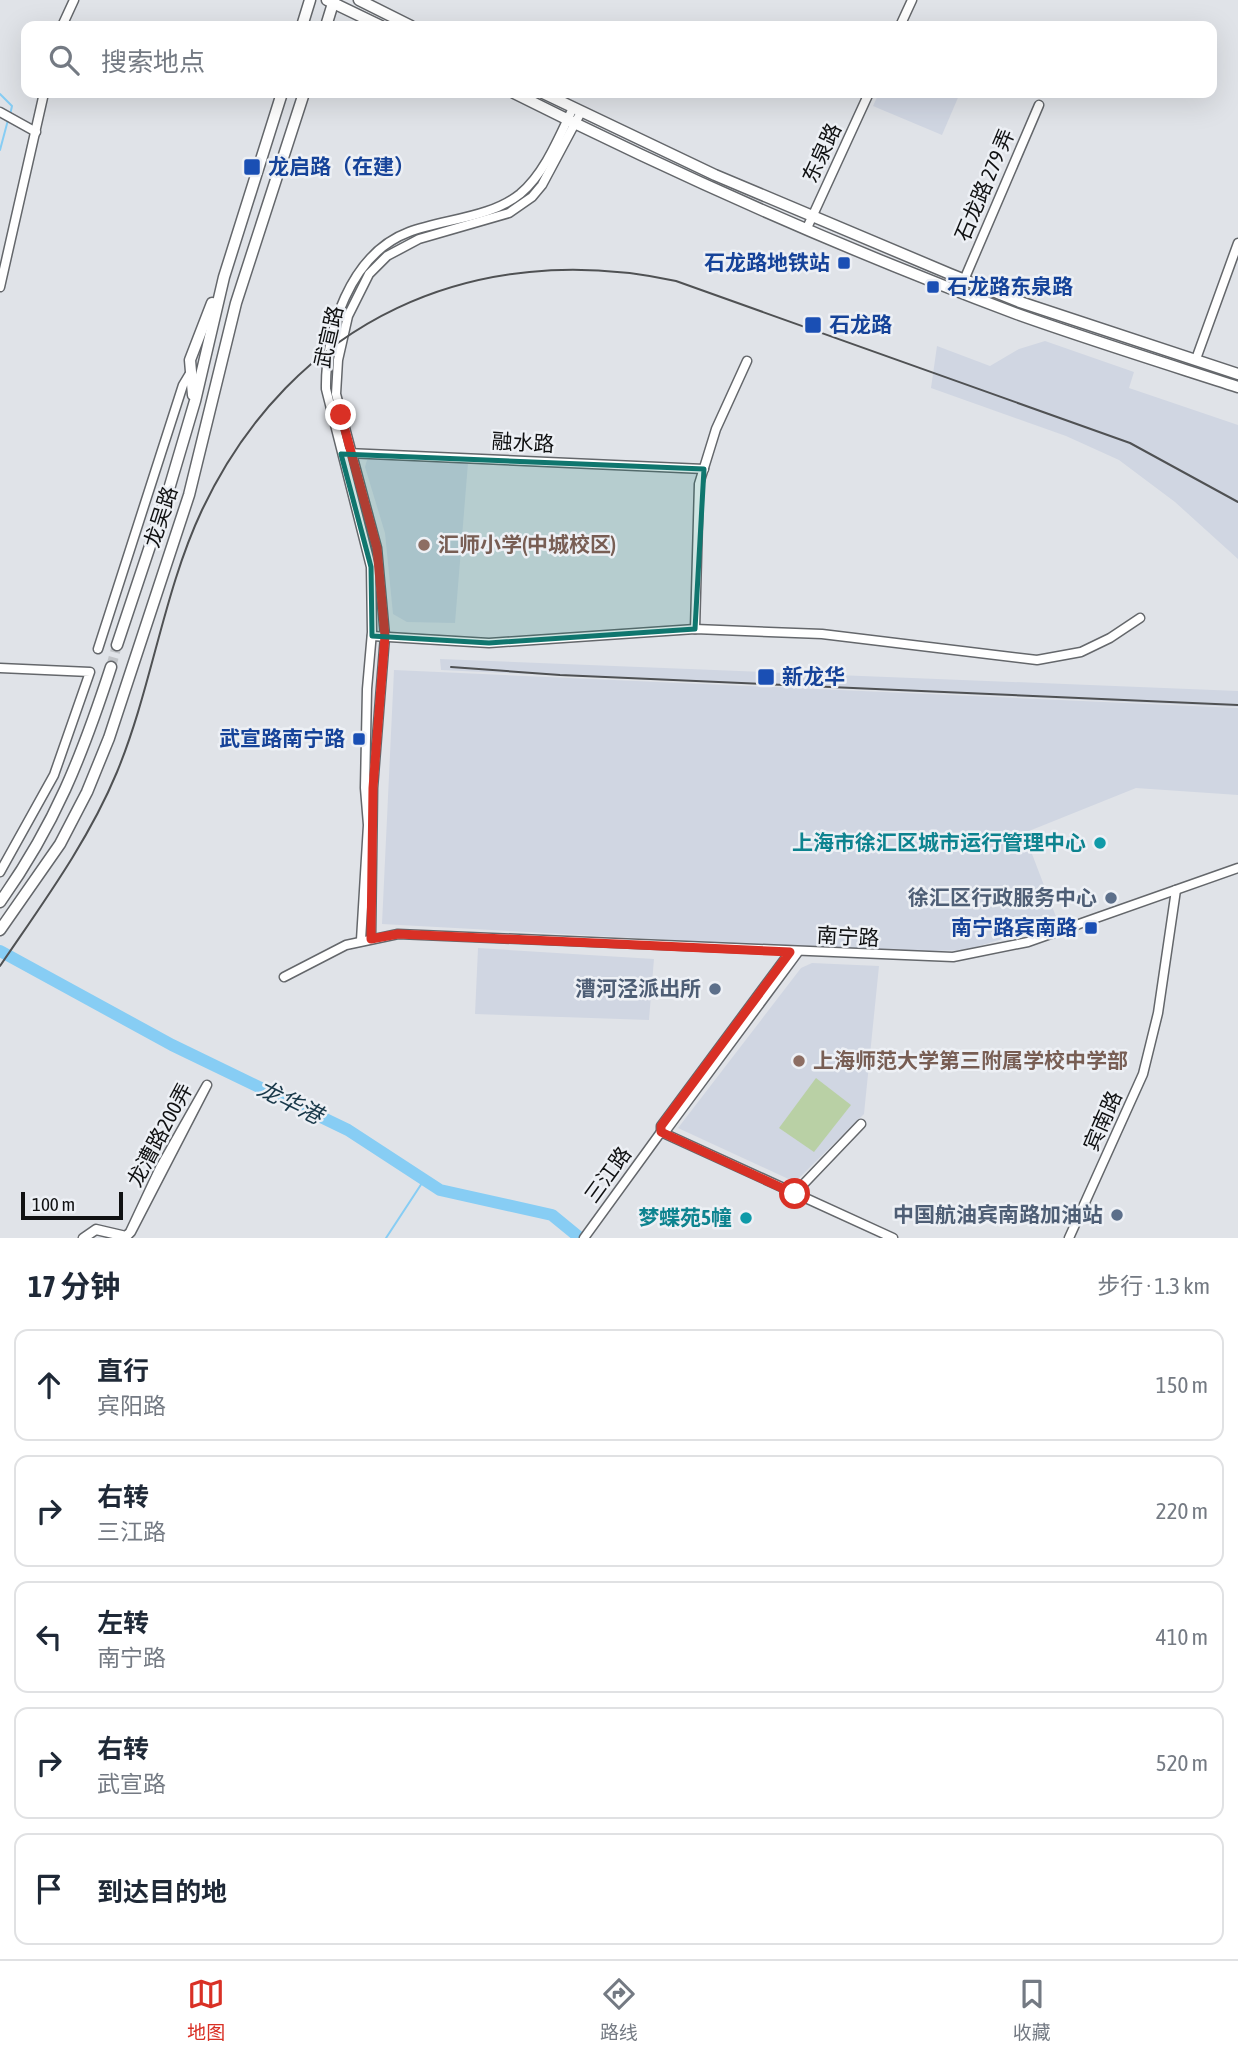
<!DOCTYPE html>
<html lang="zh">
<head>
<meta charset="utf-8">
<style>
  :root { --surface:#fff; --page:#f2f2f3; --text:#1f2937; --muted:#747a83; --line:#e0e1e3; --accent:#d93025 }
  body { margin:0; font-family:"Asap Condensed","Noto Sans SC",sans-serif; background:var(--page); color:var(--text) }
  .scale { position:absolute; left:21px; bottom:18px; width:102px; box-sizing:border-box; padding-left:7px; border:4px solid #101112; border-top:0; font-size:19px; line-height:24px; white-space:nowrap; color:#101112; -webkit-text-stroke:5px #edf0f5; paint-order:stroke }
  .stop { position:absolute; width:21px; height:21px; margin:-16px; border:5px solid #d93025; border-radius:50%; background:#fff }
  .stop.end { background:#d93025; border-color:#fff; box-shadow:0 2px 7px #0008 }
  .list { margin:0; padding:0; list-style:none }
  h2 { display:flex; justify-content:space-between; align-items:center; height:91px; margin:0; padding:0 28px; font-size:30px }
  h2 small { font-size:23px; font-weight:400; color:var(--muted) }
  .list li { display:grid; grid-template-columns:46px 1fr auto; gap:21px; align-items:center; box-sizing:border-box; height:112px; margin:0 14px 14px; padding:0 14px; border:2px solid var(--line); border-radius:14px }
  .list b { display:block; font-size:26px; white-space:nowrap }
  .list p { margin:0; font-size:23px; white-space:nowrap; color:var(--muted) }
  .list em { font-size:23px; font-style:normal; color:var(--muted) }
  .icon { flex:none; width:38px; height:38px; fill:none; stroke:currentColor; stroke-width:2; stroke-linecap:round; stroke-linejoin:round }
  .map { position:relative; flex:none; width:1238px; height:1238px; overflow:hidden }
  .search { position:absolute; background:var(--surface); box-shadow:0 7px 28px #0002; left:21px; right:21px; top:21px; height:77px; display:flex; align-items:center; gap:18px; box-sizing:border-box; padding:0 24px; border-radius:14px; color:var(--muted); font-size:26px }
  .sheet { height:721px; background:var(--surface) }
  nav { display:flex; justify-content:space-around; align-items:center; box-sizing:border-box; height:98px; border-top:2px solid var(--line); background:var(--surface); font-size:19px; color:var(--muted) }
  nav a { display:grid; justify-items:center; gap:4px }
  nav .on { color:var(--accent) }
  .map>svg:first-child { display:block }
</style>
</head>
<body>
<div class="map">
<svg width="1238" height="1238" viewBox="0 0 1238 1238">
  <rect width="100%" height="100%" fill="#e0e3e8"/>
  <g fill="#d0d6e2">
    <path d="M879,93H960L942,135L873,106Z"/>
    <path d="M1045,341L1134,372L1129,388L1238,425V559L1175,502L1119,460L1066,436L931,388L937,346L990,366L1019,349Z"/>
    <path d="M376,459L468,463L455,623L407,622L393,614L385,533L365,467L367,460Z"/>
    <path d="M440,659L1238,691V707L441,670Z"/>
    <path d="M394,670L1238,708V795L1136,788L1024,833L1058,922L966,950L891,952L382,924Z"/>
    <path d="M478,948L654,959L649,1020L475,1014Z"/>
    <path d="M812,963L879,966L864,1114L795,1182L678,1128L801,968Z"/>
  </g>
  <path fill="#b9d0a5" d="M816,1078L851,1105L814,1152L779,1128Z"/>
  <g fill="none" stroke-linecap="round" stroke-linejoin="round">
    <g stroke="#87cdf4" stroke-width="2">
      <path d="M0,94L12,106L10,115"/>
      <path d="M0,150L8,120"/>
      <path d="M386,1238L424,1180"/>
    </g>
    <path stroke="#87cdf4" stroke-width="12" d="M0,951L172,1045L348,1130L440,1190L552,1215L580,1238"/>
    <path stroke="#c1c4c8" stroke-width="10" stroke-dasharray="10 5" stroke-linecap="butt" d="M111,667L117,645"/>
    <defs>
      <g id="minor">
        <path d="M62,26L74,0"/>
        <path d="M900,26L912,0"/>
        <path d="M0,112L36,132"/>
        <path d="M807,228L869,93"/>
        <path d="M964,280L1039,105"/>
        <path d="M0,287L44,93"/>
        <path d="M1196,359L1238,243"/>
        <path d="M347,453L704,469"/>
        <path d="M695,629L699,484L716,429L747,361"/>
        <path d="M372,636L489,643L695,629L822,634L1037,660L1081,652L1110,638L1140,618"/>
        <path d="M98,649L183,385L189,375"/>
        <path d="M0,668L90,672L54,775L0,872"/>
        <path d="M371,939L373,788L385,636L377,548L336,394L338,360L348,316L369,274L387,256L419,239L509,213L532,197L542,185L581,112"/>
        <path d="M361,940L368,825L365,788L367,689L372,632L371,567L326,389C325,332 350,254 409,232C444,219 490,218 520,194C545,173 559,137 573,108"/>
        <path d="M284,977L346,945L398,934L953,957L1028,942L1238,868"/>
        <path d="M661,1132L893,1238"/>
        <path d="M661,1132L667,1129L798,952"/>
        <path d="M795,1193L861,1124"/>
        <path d="M83,1238L96,1229L126,1236L130,1232L160,1168L207,1085L131,1232L126,1237L96,1230L84,1238"/>
        <path d="M584,1238L661,1132V1126L790,952"/>
        <path d="M1069,1238L1143,1074L1158,1013L1176,890"/>
      </g>
      <g id="major">
        <path d="M327,0L381,26"/>
        <path d="M359,0L411,26"/>
        <path d="M302,26L310,0"/>
        <path d="M326,26L334,0"/>
        <path d="M514,93C677,175 846,250 1017,314C1090,340 1164,363 1238,387"/>
        <path d="M543,93L715,175L950,274L1020,302L1238,374"/>
        <path d="M193,395L190,360L212,303"/>
        <path d="M117,645L169,489L195,401L224,277L282,93"/>
        <path d="M0,902C55,825 82,756 111,667"/>
        <path d="M0,930L60,844L87,792L109,738L189,495L236,303L304,93"/>
      </g>
    </defs>
    <use href="#minor" stroke="#64676b" stroke-width="11"/>
    <use href="#major" stroke="#64676b" stroke-width="13"/>
    <use href="#minor" stroke="#fff" stroke-width="8"/>
    <use href="#major" stroke="#fff" stroke-width="10"/>
    <g stroke="#4f5153" stroke-width="2">
      <path d="M451,667L560,675L1238,705"/>
      <path d="M0,966C42,904 88,842 117,772C152,687 163,593 202,510C292,320 474,238 676,281L1130,443L1238,502"/>
    </g>
  </g>
  <g fill="none" stroke-linecap="round" stroke-linejoin="round">
    <path stroke="#d93025" stroke-width="9" d="M341,415L377,548L385,636L373,788L371,939L398,934L790,952L661,1126V1132L795,1194"/>
  </g>
  <path fill="#0f766e" fill-opacity="0.2" stroke="#0f766e" stroke-width="5" stroke-linejoin="round" d="M341,454L704,469L695,629L489,643L372,636L371,567Z"/>
  <g fill="#1a4fb4" stroke="#edf0f5" stroke-width="2.5">
    <rect x="243" y="158" width="18" height="18" rx="3.5"/>
    <rect x="837" y="256" width="14" height="14" rx="3.5"/>
    <rect x="926" y="280" width="14" height="14" rx="3.5"/>
    <rect x="804" y="316" width="18" height="18" rx="3.5"/>
    <rect x="757" y="668" width="18" height="18" rx="3.5"/>
    <rect x="352" y="732" width="14" height="14" rx="3.5"/>
    <rect x="1084" y="921" width="14" height="14" rx="3.5"/>
  </g>
  <g fill="#8d6e63" stroke="#edf0f5" stroke-width="2.5">
    <circle cx="424" cy="545" r="7"/>
    <circle cx="799" cy="1061" r="7"/>
  </g>
  <g fill="#0f9aa8" stroke="#edf0f5" stroke-width="2.5">
    <circle cx="1100" cy="843" r="7"/>
    <circle cx="746" cy="1218" r="7"/>
  </g>
  <g fill="#5c6f8a" stroke="#edf0f5" stroke-width="2.5">
    <circle cx="1111" cy="898" r="7"/>
    <circle cx="715" cy="989" r="7"/>
    <circle cx="1117" cy="1215" r="7"/>
  </g>
  <g text-anchor="middle" stroke-width="5" stroke-linejoin="round" paint-order="stroke">
    <g font-size="21" fill="#101112" stroke="#edf0f5">
      <text transform="translate(822 153) rotate(-65)" y="7">东泉路</text>
      <text transform="translate(985 185) rotate(-67)" y="7">石龙路 279 弄</text>
      <text transform="translate(329 337) rotate(-77)" y="7">武宣路</text>
      <text transform="translate(523 443) rotate(3)" y="7">融水路</text>
      <text transform="translate(161 517) rotate(-72)" y="7">龙吴路</text>
      <text transform="translate(848 937) rotate(3)" y="7">南宁路</text>
      <text transform="translate(1103 1121) rotate(-66)" y="7">宾南路</text>
      <text transform="translate(160 1135) rotate(-62)" y="7">龙漕路200弄</text>
      <text transform="translate(608 1175) rotate(-54)" y="7">三江路</text>
    </g>
    <g font-size="21" font-weight="bold" fill="#164399" stroke="#edf0f5" text-anchor="start">
      <text x="268" y="174">龙启路（在建）</text>
      <text x="830" y="270" text-anchor="end">石龙路地铁站</text>
      <text x="947" y="294">石龙路东泉路</text>
      <text x="829" y="332">石龙路</text>
      <text x="782" y="684">新龙华</text>
      <text x="345" y="746" text-anchor="end">武宣路南宁路</text>
      <text x="1077" y="935" text-anchor="end">南宁路宾南路</text>
    </g>
    <g font-size="21" font-weight="bold" fill="#785e54" stroke="#edf0f5" text-anchor="start">
      <text x="438" y="552">汇师小学(中城校区)</text>
      <text x="813" y="1068">上海师范大学第三附属学校中学部</text>
    </g>
    <g font-size="21" font-weight="bold" fill="#0d838f" stroke="#edf0f5" text-anchor="end">
      <text x="1086" y="850">上海市徐汇区城市运行管理中心</text>
      <text x="732" y="1225">梦蝶苑5幢</text>
    </g>
    <g font-size="21" font-weight="bold" fill="#4e5e75" stroke="#edf0f5" text-anchor="end">
      <text x="1097" y="905">徐汇区行政服务中心</text>
      <text x="701" y="996">漕河泾派出所</text>
      <text x="1103" y="1222">中国航油宾南路加油站</text>
    </g>
    <g font-size="23" font-style="italic" fill="#183849" stroke="#edf0f5">
      <text transform="translate(290 1102) rotate(26)" y="8">龙华港</text>
    </g>
  </g>
</svg>
<div class="scale">100 m</div>
<div class="stop" style="left:795px;top:1194px"></div>
<div class="stop end" style="left:341px;top:415px"></div>
<div class="search"><svg class="icon" aria-label="search" viewBox="0 0 24 24"><circle cx="10" cy="10" r="6"/><path d="M15 15l6 6"/></svg>搜索地点</div>
</div>
<section class="sheet">
<h2>17 分钟<small>步行 · 1.3 km</small></h2>
<ul class="list">
<li><svg class="icon" aria-label="ahead" viewBox="0 0 24 24"><path d="M12 20V5M6 11l6-6 6 6"/></svg><div><b>直行</b><p>宾阳路</p></div><em>150 m</em></li>
<li><svg class="icon" aria-label="right" viewBox="0 0 24 24"><path d="M7 20v-9h11M14 6l5 5-5 5"/></svg><div><b>右转</b><p>三江路</p></div><em>220 m</em></li>
<li><svg class="icon" aria-label="left" viewBox="0 0 24 24"><path d="M17 20v-9H6M10 6l-5 5 5 5"/></svg><div><b>左转</b><p>南宁路</p></div><em>410 m</em></li>
<li><svg class="icon" aria-label="right" viewBox="0 0 24 24"><path d="M7 20v-9h11M14 6l5 5-5 5"/></svg><div><b>右转</b><p>武宣路</p></div><em>520 m</em></li>
<li><svg class="icon" aria-label="arrive" viewBox="0 0 24 24"><path d="M6 21V4h12l-3 4 3 4H6"/></svg><div><b>到达目的地</b></div></li>
</ul>
</section>
<nav>
<a class="on"><svg class="icon" aria-label="map" viewBox="0 0 24 24"><path d="M3 6l6-2 6 2 6-2v14l-6 2-6-2-6 2zM9 4v14M15 6v14"/></svg>地图</a>
<a><svg class="icon" aria-label="directions" viewBox="0 0 24 24"><path d="M12 3l9 9-9 9-9-9zM9 14v-3h6M13 9l2 2-2 2"/></svg>路线</a>
<a><svg class="icon" aria-label="saved" viewBox="0 0 24 24"><path d="M7 4h10v16l-5-4-5 4z"/></svg>收藏</a>
</nav>
</body>
</html>
